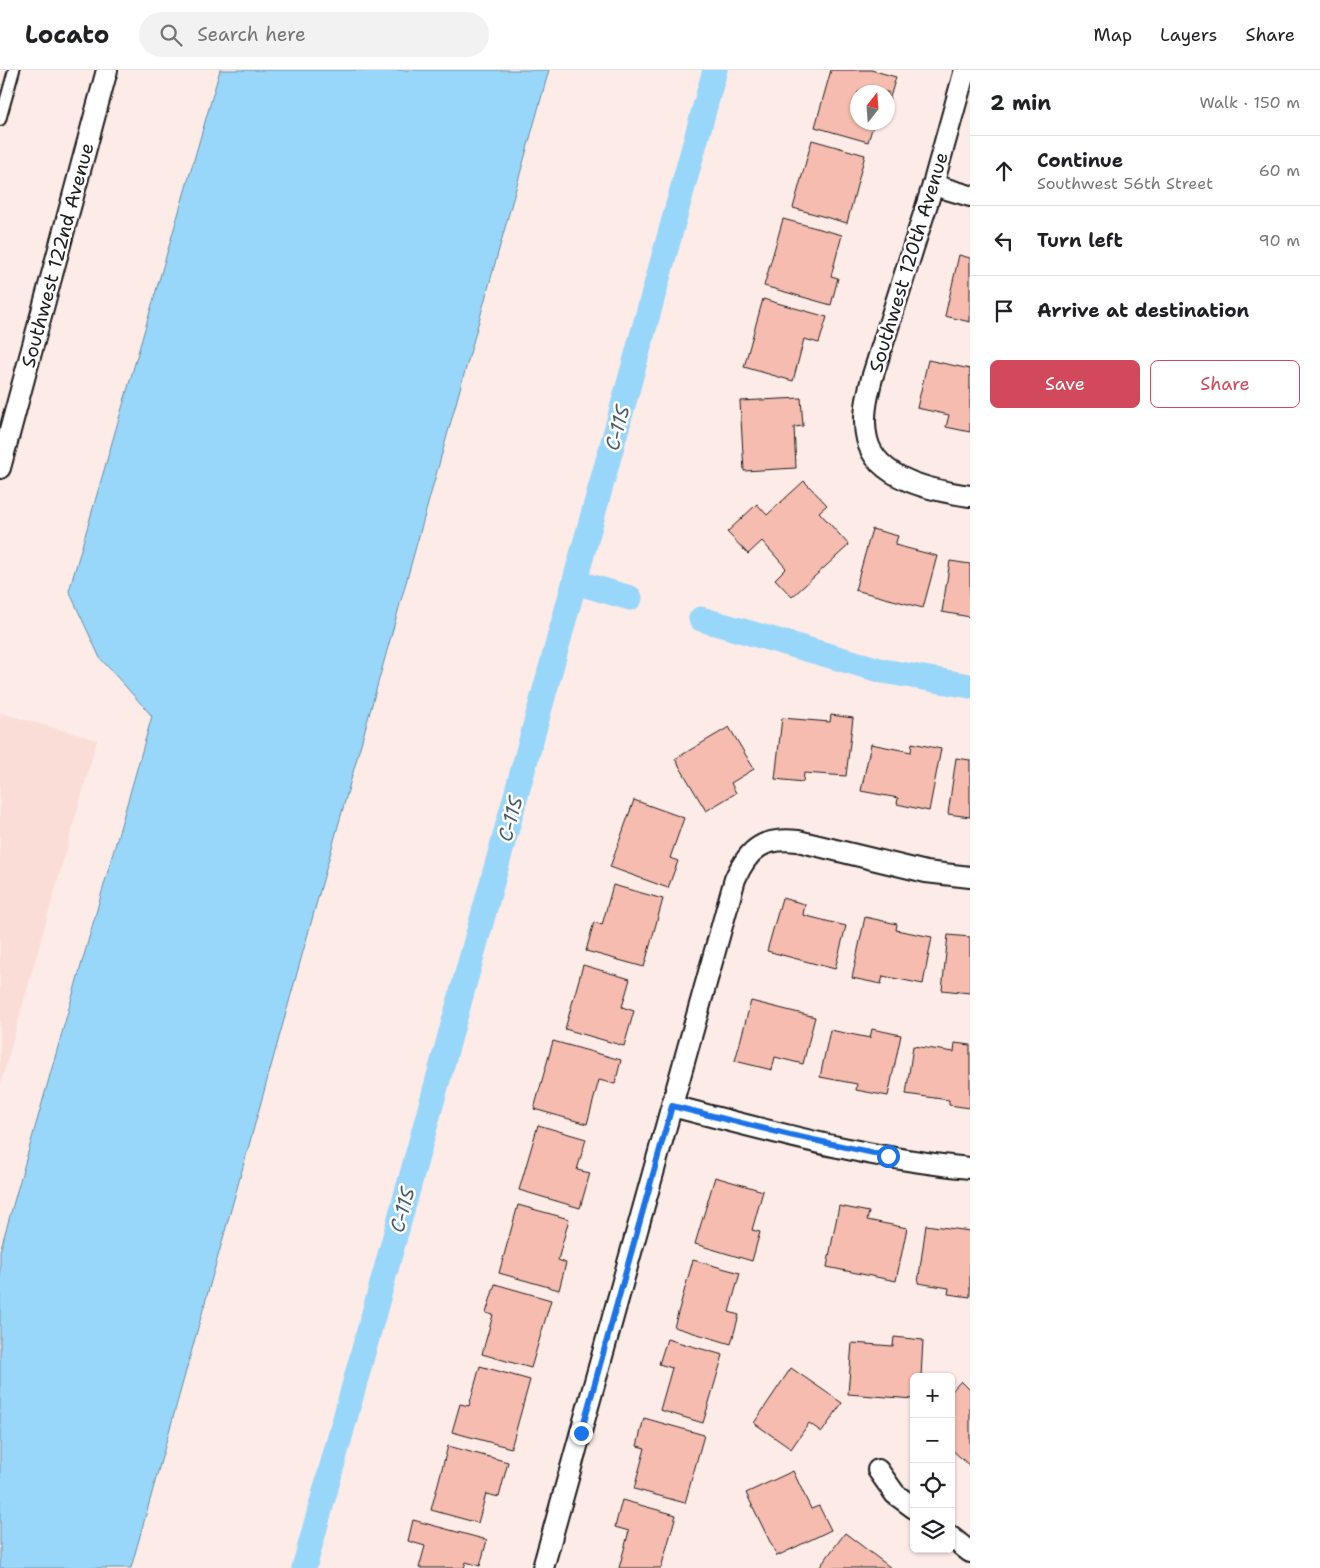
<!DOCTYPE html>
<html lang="en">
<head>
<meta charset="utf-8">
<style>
  :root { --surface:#fff; --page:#f2f2f2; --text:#202124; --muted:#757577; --line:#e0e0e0; --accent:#d1495b }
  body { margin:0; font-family:"Shantell Sans",sans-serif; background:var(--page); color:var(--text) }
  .controls { position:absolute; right:15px; bottom:15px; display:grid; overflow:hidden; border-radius:8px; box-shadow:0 1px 4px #0004 }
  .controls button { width:45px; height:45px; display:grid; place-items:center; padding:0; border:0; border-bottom:1px solid var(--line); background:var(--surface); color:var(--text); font:25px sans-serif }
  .compass { position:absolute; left:850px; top:15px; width:45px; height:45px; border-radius:50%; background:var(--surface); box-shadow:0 1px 4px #0004; rotate:17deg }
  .stop { position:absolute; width:15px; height:15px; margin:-11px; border:4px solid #1a73e8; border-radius:50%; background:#fff }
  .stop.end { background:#1a73e8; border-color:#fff; box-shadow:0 1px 5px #0008 }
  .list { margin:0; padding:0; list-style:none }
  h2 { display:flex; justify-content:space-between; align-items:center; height:65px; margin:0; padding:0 20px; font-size:21px }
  h2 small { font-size:16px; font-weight:400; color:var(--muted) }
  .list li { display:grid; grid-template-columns:32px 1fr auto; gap:15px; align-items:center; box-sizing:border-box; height:70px; padding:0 20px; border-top:1px solid var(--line) }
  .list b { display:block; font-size:19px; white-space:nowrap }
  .list p { margin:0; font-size:16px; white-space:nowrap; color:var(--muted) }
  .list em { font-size:16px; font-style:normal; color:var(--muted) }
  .actions { display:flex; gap:10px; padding:15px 20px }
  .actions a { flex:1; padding:11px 0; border:1px solid var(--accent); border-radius:8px; text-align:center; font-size:18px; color:var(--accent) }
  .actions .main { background:var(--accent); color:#fff }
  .icon { flex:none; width:28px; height:28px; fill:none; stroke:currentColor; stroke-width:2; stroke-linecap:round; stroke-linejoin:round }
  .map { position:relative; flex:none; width:970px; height:1498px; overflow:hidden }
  header { display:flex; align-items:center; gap:30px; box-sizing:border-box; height:70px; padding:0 25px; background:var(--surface); border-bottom:1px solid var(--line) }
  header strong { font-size:24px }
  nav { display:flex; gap:28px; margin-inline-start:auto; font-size:18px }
  .search { width:350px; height:45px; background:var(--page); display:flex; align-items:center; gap:12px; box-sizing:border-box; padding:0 18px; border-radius:28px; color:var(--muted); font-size:19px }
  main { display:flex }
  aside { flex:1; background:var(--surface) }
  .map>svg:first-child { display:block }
</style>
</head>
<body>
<header>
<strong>Locato</strong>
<div class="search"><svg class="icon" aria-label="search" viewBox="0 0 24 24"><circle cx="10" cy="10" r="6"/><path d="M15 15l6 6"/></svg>Search here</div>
<nav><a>Map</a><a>Layers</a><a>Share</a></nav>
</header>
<main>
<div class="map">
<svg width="970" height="1498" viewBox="0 0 970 1498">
  <rect width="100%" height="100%" fill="#fcebe7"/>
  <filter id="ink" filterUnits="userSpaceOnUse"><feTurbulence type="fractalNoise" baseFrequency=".02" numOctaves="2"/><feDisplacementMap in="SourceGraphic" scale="10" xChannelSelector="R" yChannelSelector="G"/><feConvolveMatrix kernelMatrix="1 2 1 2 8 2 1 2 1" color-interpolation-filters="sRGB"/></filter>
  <g filter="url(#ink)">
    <path fill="#faddd6" d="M0,643L97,670L0,1016Z"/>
    <path fill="#99d7fa" stroke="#678ca1" d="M220,0H549L131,1498H0V1181L152,646L100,588L69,521Z"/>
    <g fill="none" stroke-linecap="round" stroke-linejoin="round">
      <g stroke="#99d7fa" stroke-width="25">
        <path d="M575,512L630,528"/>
        <path d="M701,549L883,601L970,616"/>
        <path d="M304,1498L715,0"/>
      </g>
    </g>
    <g fill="#f6bcb0" stroke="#1c1c1c">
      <path d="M831,0H871L896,7L888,34V22H858V52H874L868,72L815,57Z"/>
      <path d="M812,70L865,85L847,153L793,138Z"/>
      <path d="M783,149L842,165L831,206L838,208L831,235L764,216Z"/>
      <path d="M959,185L970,188V252L945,246Z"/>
      <path d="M763,229L827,247L819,273L804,269L793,311L744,297Z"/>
      <path d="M928,290L970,299V362L946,357L949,345L917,338Z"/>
      <path d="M801,328L803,356L794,357L796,398L744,401L740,331Z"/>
      <path d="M804,411L827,435L819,442L849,475L792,527L775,509L786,498L762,471L748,484L727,462L757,434L767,445Z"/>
      <path d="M872,459L898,466L895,475L937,486L923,538L855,520Z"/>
      <path d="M950,491L970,494V547L942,542Z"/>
      <path d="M831,645L853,648L846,706L804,703L803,712L775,709L782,648L830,652Z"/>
      <path d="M729,657L754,699L731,713L736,723L706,741L675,689Z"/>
      <path d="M912,673L941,679L929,741L897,734L898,728L861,721L871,674L911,682Z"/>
      <path d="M956,688L970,690V747L948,744Z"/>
      <path d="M634,730L684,748L670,788L678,791L668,818L610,797Z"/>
      <path d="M613,815L663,829L644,897L586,881L594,852L602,855Z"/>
      <path d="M782,828L805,834L803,845L846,856L835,899L767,881Z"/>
      <path d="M865,847L897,854L896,860L932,867L923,914L883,906L881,914L852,908Z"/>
      <path d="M948,865L970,867V923L942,920Z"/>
      <path d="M583,895L630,909L622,937L634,941L624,976L565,959Z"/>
      <path d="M751,931L815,947L803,994L775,987L772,1000L735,991Z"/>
      <path d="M872,959L901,965L888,1026L856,1020L857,1014L820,1007L830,960L870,968Z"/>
      <path d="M553,971L621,990L615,1014L599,1010L587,1054L534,1039Z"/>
      <path d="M955,973L970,975V1038L949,1035V1030L906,1024L913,976L954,982Z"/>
      <path d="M538,1055L586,1069L577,1100L590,1103L580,1138L519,1120Z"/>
      <path d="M715,1107L763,1121L752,1160L760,1162L752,1191L695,1174Z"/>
      <path d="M518,1135L569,1149L558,1190L566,1193L559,1220L499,1203Z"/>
      <path d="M839,1136L869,1142L867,1150L907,1158L896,1211L827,1197Z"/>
      <path d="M926,1155L970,1161V1227L948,1224L949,1218L918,1213Z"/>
      <path d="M693,1190L740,1203L729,1242L739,1245L731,1274L674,1257Z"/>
      <path d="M495,1214L551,1230L531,1298L482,1284L493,1245L486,1243Z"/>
      <path d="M894,1267L923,1270L921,1307H914V1329L848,1324L852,1273L893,1276Z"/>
      <path d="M667,1269L723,1285L703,1353L660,1340L672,1298L659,1294Z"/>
      <path d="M480,1296L530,1310L511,1378L452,1362L460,1334L469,1336Z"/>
      <path d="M791,1298L842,1333L822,1362L809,1353L791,1379L754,1353Z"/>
      <path d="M961,1311L970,1320V1396L951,1379V1322Z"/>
      <path d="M644,1348L704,1365L685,1433L634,1419L645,1378L637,1376Z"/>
      <path d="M448,1376L508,1392L499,1427L486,1424L478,1453L431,1440Z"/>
      <path d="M793,1401L811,1439L819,1436L831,1460L777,1486L746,1423Z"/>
      <path d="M622,1430L676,1445L661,1498H619L629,1461L615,1457Z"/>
      <path d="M413,1450L487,1470L480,1496L466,1492L464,1498H419L425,1476L408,1471Z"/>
      <path d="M845,1463L891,1498H819Z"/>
    </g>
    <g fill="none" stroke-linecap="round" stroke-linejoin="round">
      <defs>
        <path id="service" d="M0,50L14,0"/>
        <g id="minor">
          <path d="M965,0L933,115L872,308C867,327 862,349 867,369C876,410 935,421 970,426"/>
          <path d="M933,115L970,126"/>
          <path d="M0,398L107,0"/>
          <path d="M672,1036C770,1061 869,1089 970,1098"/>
          <path d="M878,1400L895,1424L914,1438"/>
          <path d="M951,1467L970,1482"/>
          <path d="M543,1498L735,809C749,778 764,767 798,771L926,802L970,807"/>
        </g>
      </defs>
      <use href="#service" stroke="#1c1c1c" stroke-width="14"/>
      <use href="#minor" stroke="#1c1c1c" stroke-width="24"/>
      <use href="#service" stroke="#fff" stroke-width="10"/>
      <use href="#minor" stroke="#fff" stroke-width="20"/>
    </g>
  </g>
  <g fill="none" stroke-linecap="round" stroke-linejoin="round" filter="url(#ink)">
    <path stroke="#1a73e8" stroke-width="6" d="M581,1363L672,1036L790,1065L888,1086"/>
  </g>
  <g text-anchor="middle" stroke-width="5" stroke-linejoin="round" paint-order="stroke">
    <g font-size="19" fill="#1c1c1c" stroke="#fff">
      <text transform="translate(57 185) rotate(-75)" y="7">Southwest 122nd Avenue</text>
      <text transform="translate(908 192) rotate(-73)" y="7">Southwest 120th Avenue</text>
    </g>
    <g font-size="20" font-style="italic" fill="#485d6a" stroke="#fff">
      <text transform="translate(617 358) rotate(-75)" y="7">C-11S</text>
      <text transform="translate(510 749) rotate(-75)" y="7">C-11S</text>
      <text transform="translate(402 1140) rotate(-75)" y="7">C-11S</text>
    </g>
  </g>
</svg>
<div class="controls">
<button>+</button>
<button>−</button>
<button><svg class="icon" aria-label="locate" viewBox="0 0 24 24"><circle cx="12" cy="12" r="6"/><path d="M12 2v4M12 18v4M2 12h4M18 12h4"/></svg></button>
<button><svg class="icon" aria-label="layers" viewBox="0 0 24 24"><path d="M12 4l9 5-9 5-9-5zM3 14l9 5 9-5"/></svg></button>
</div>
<svg class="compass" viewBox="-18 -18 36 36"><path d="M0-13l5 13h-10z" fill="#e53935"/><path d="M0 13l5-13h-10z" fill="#757577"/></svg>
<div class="stop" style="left:888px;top:1086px"></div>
<div class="stop end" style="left:581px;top:1363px"></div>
</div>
<aside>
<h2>2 min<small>Walk · 150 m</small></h2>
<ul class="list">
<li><svg class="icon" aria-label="ahead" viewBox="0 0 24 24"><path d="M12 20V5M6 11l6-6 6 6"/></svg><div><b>Continue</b><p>Southwest 56th Street</p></div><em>60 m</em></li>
<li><svg class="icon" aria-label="left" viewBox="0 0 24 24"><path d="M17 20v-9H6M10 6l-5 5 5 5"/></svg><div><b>Turn left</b></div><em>90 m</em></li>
<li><svg class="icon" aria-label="arrive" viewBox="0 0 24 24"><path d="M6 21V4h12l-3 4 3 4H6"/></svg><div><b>Arrive at destination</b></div></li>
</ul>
<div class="actions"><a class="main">Save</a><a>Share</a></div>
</aside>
</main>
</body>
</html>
